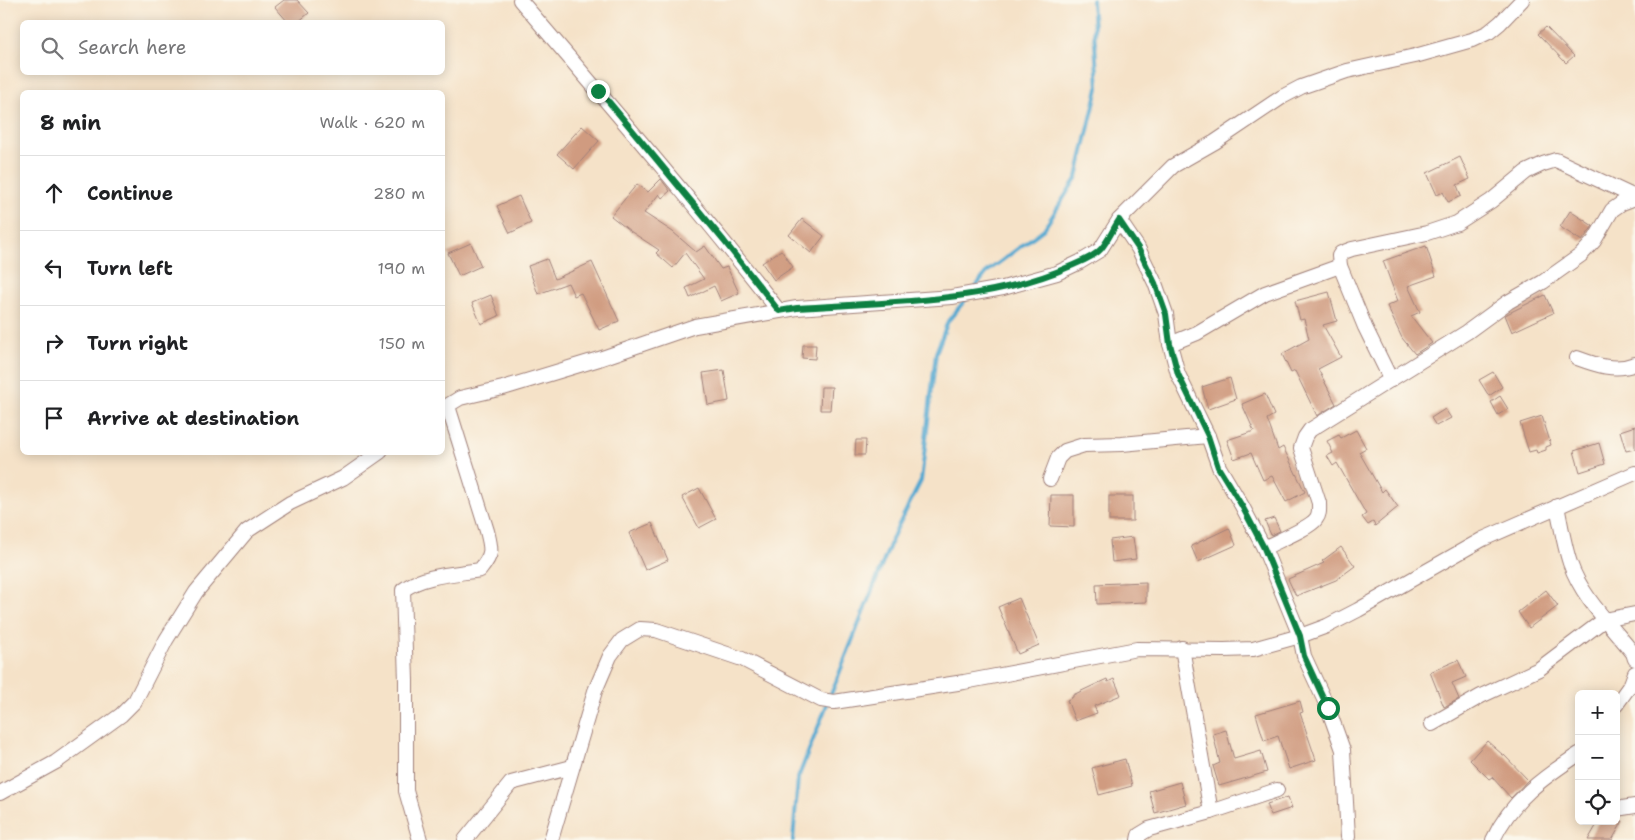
<!DOCTYPE html>
<html lang="en">
<head>
<meta charset="utf-8">
<style>
  :root { --surface:#fff; --page:#f2f2f2; --text:#202124; --muted:#757577; --line:#e0e0e0 }
  body { margin:0; font-family:"Shantell Sans",sans-serif; background:var(--page); color:var(--text) }
  .controls { position:absolute; right:15px; bottom:15px; display:grid; overflow:hidden; border-radius:8px; box-shadow:0 2px 12px #0003 }
  .controls button { width:45px; height:45px; display:grid; place-items:center; padding:0; border:0; border-bottom:1px solid var(--line); background:var(--surface); color:var(--text); font:25px sans-serif }
  .stop { position:absolute; width:15px; height:15px; margin:-11px; border:4px solid #0b8043; border-radius:50%; background:#fff }
  .stop.end { background:#0b8043; border-color:#fff; box-shadow:0 1px 5px #0008 }
  .list { margin:0; padding:0; list-style:none }
  h2 { display:flex; justify-content:space-between; align-items:center; height:65px; margin:0; padding:0 20px; font-size:21px }
  h2 small { font-size:16px; font-weight:400; color:var(--muted) }
  .list li { display:grid; grid-template-columns:32px 1fr auto; gap:15px; align-items:center; box-sizing:border-box; height:75px; padding:0 20px; border-top:1px solid var(--line) }
  .list b { display:block; font-size:19px; white-space:nowrap }
  .list em { font-size:16px; font-style:normal; color:var(--muted) }
  .icon { flex:none; width:28px; height:28px; fill:none; stroke:currentColor; stroke-width:2; stroke-linecap:round; stroke-linejoin:round }
  .map { position:relative; flex:none; width:1635px; height:840px; overflow:hidden }
  .search { position:absolute; background:var(--surface); box-shadow:0 2px 12px #0003; left:20px; top:20px; width:425px; height:55px; display:flex; align-items:center; gap:12px; box-sizing:border-box; padding:0 18px; border-radius:8px; color:var(--muted); font-size:19px }
  .panel { position:absolute; background:var(--surface); box-shadow:0 2px 12px #0003; left:20px; top:90px; width:425px; height:365px; border-radius:8px }
  .map>svg:first-child { display:block }
</style>
</head>
<body>
<div class="map">
<svg width="1635" height="840" viewBox="0 0 1635 840">
  <rect width="100%" height="100%" fill="#fbf7ec"/>
  <filter id="ink" filterUnits="userSpaceOnUse"><feTurbulence type="fractalNoise" baseFrequency=".02" numOctaves="2"/><feDisplacementMap in="SourceGraphic" scale="10" xChannelSelector="R" yChannelSelector="G"/><feConvolveMatrix kernelMatrix="1 2 1 2 8 2 1 2 1" color-interpolation-filters="sRGB"/></filter>
  <filter id="wash" filterUnits="userSpaceOnUse"><feTurbulence type="fractalNoise" baseFrequency=".0096" numOctaves="4" result="noise"/><feDisplacementMap in="SourceGraphic" scale="20" xChannelSelector="R" yChannelSelector="G"/><feGaussianBlur stdDeviation="1.12" result="paint"/><feColorMatrix in="noise" values="0 0 0 0 0 0 0 0 0 0 0 0 0 0 0 0 0 1.4 0 .05"/><feComposite in="paint" operator="in"/></filter>
  <g filter="url(#wash)">
    <rect width="100%" height="100%" fill="#f5e2c8"/>
    <g fill="none" stroke-linecap="round" stroke-linejoin="round">
      <g stroke="#55a8d0" stroke-width="4">
        <path d="M974,289L988,271L1044,229L1077,177L1098,88L1092,0"/>
        <path d="M793,840L798,778L895,532L921,481L936,353L948,321L966,299"/>
      </g>
    </g>
    <g id="blocks">
      <g fill="#d09b80">
        <path d="M284,0H297L309,13L298,22H288L275,7Z"/>
        <path d="M1546,27L1574,56L1566,63L1538,34Z"/>
        <path d="M582,126L599,141L574,169L557,154Z"/>
        <path d="M1460,157L1470,179L1457,185L1461,196L1448,202L1443,192L1437,195L1427,173Z"/>
        <path d="M661,179L670,191L662,198L659,194L644,213L673,232L696,252L705,246L721,269L727,267L739,293L721,301L714,286L690,298L686,288L704,279L685,253L673,268L656,253L659,250L630,231L611,216L637,184L648,192Z"/>
        <path d="M519,196L531,223L510,233L497,206Z"/>
        <path d="M1570,211L1593,226L1582,241L1560,227Z"/>
        <path d="M802,219L824,236L811,253L789,235Z"/>
        <path d="M471,243L481,266L459,276L448,253Z"/>
        <path d="M1426,246L1436,276L1408,286L1420,312L1411,316L1432,343L1415,354L1402,338L1387,306L1398,301L1383,261Z"/>
        <path d="M781,250L793,267L774,280L762,263Z"/>
        <path d="M547,259L555,279L592,262L619,321L599,330L581,293L574,296L568,283L538,294L528,266Z"/>
        <path d="M1329,292L1337,321L1323,325L1341,357L1318,369L1336,404L1317,416L1295,371L1291,373L1282,354L1309,339L1304,319L1300,320L1295,301Z"/>
        <path d="M491,295L499,316L481,324L472,303Z"/>
        <path d="M1545,295L1553,313L1512,332L1505,315Z"/>
        <path d="M803,345H816L815,359L802,358Z"/>
        <path d="M724,370L729,401L708,405L703,373Z"/>
        <path d="M1493,372L1502,387L1489,396L1479,380Z"/>
        <path d="M1230,378L1236,399L1208,409L1202,387Z"/>
        <path d="M821,387H832L830,410H820Z"/>
        <path d="M1265,394L1274,415L1267,419L1278,450L1283,447L1305,492L1286,502L1272,476L1263,480L1251,453L1234,459L1227,440L1254,431L1242,404Z"/>
        <path d="M1500,396L1508,409L1498,415L1491,402Z"/>
        <path d="M1445,409L1451,418L1436,426L1431,418Z"/>
        <path d="M1542,416L1551,445L1546,447V450L1537,453L1536,450L1529,452L1520,423Z"/>
        <path d="M1635,426V449L1626,451L1620,431Z"/>
        <path d="M1356,430L1366,448L1359,452L1382,492L1385,489L1398,507L1375,526L1373,522L1368,525L1362,517L1366,514L1337,463L1333,466L1327,456L1333,453L1327,441L1339,435L1341,438Z"/>
        <path d="M856,440H866L865,455H855Z"/>
        <path d="M1599,443L1605,464L1580,472L1574,451Z"/>
        <path d="M699,488L716,519L699,528L682,497Z"/>
        <path d="M1051,495H1074V527L1050,526Z"/>
        <rect x="1109" y="496" width="24" height="25"/>
        <path d="M1274,518L1280,531L1271,535L1265,521Z"/>
        <path d="M652,523L668,560L645,570L629,533Z"/>
        <path d="M1229,528L1236,545L1198,562L1191,546Z"/>
        <path d="M1133,537L1136,559L1112,562L1110,540Z"/>
        <path d="M1341,547L1355,566L1336,580L1296,596L1288,579L1324,563L1322,561Z"/>
        <path d="M1146,582V602L1097,604L1096,584Z"/>
        <path d="M1546,590L1558,606L1529,628L1518,612Z"/>
        <path d="M1019,598L1039,645L1018,654L998,607Z"/>
        <path d="M1458,660L1466,677L1452,683L1459,699L1444,707L1430,672Z"/>
        <path d="M1107,679L1108,682L1114,679L1121,695L1094,706L1097,713L1075,721L1067,700L1073,697V695Z"/>
        <path d="M1300,701L1303,712L1300,713L1316,760L1289,769L1278,736L1264,741L1256,714Z"/>
        <path d="M1226,730L1234,759L1261,751L1267,772L1219,786L1213,766L1220,763L1213,734Z"/>
        <path d="M1487,741L1503,755H1504L1528,780L1511,798L1492,777L1489,779L1470,760Z"/>
        <path d="M1125,759L1132,786L1099,795L1092,768Z"/>
        <path d="M1180,782L1186,804L1155,813L1149,791Z"/>
        <path d="M1288,797L1292,808L1271,815L1267,804Z"/>
        <path d="M1599,821H1623L1612,840H1588Z"/>
      </g>
    </g>
  </g>
  <g filter="url(#ink)">
    <use href="#blocks" fill-opacity="0" stroke="#a0807a" stroke-width="1"/>
    <g fill="none" stroke-linecap="round" stroke-linejoin="round">
      <defs>
        <g id="minor">
          <path d="M520,0C608,103 696,205 779,311"/>
          <path d="M1119,220L1138,248L1155,283L1166,314L1170,344L1178,374L1208,436L1219,467L1242,506L1264,548L1300,636L1304,656L1328,708L1343,750L1348,837"/>
          <path d="M1170,344L1197,333L1265,293L1340,266"/>
          <path d="M1577,358C1596,365 1615,372 1635,364"/>
          <path d="M1391,380L1365,327L1340,266L1339,256L1341,253L1352,249L1427,233L1457,223L1491,201L1526,172L1543,164L1556,160L1635,197"/>
          <path d="M442,409L460,398L503,388L599,359L695,326L797,308L952,297L1003,288L1057,273L1080,262L1100,250L1119,220L1173,166L1215,142L1282,97L1301,87L1347,71L1415,56L1472,40L1489,32L1500,23L1522,0"/>
          <path d="M1050,479L1058,458L1065,451L1084,445L1122,444L1208,436"/>
          <path d="M1557,506C1561,525 1564,545 1570,563C1582,598 1611,625 1633,653L1635,659"/>
          <path d="M1264,548C1275,542 1310,528 1316,519C1320,514 1319,509 1319,503L1301,448L1305,437L1310,430L1467,332L1508,302L1543,282L1581,255L1594,241L1612,210L1622,203L1635,198"/>
          <path d="M1616,705L1631,684L1635,673"/>
          <path d="M1432,724L1481,696L1539,669L1604,620L1635,614"/>
          <path d="M0,793L56,762L121,715L135,701L166,640L196,592L247,531L290,503L343,478L380,452"/>
          <path d="M1616,809L1635,806"/>
          <path d="M1211,812L1277,790"/>
          <path d="M420,840L406,791V681L403,590C423,575 455,574 480,570C493,554 492,550 487,531L448,406"/>
          <path d="M465,840L511,783L572,767"/>
          <path d="M551,840L595,691L610,656L622,640L640,629L656,630L742,659L821,700L834,702L964,682L1137,649L1224,650L1253,649L1300,636L1327,626L1358,610L1483,539L1635,473"/>
          <path d="M1138,840L1139,835L1149,829L1211,812L1182,648"/>
          <path d="M1493,840C1511,800 1544,777 1579,754"/>
        </g>
      </defs>
      <use href="#minor" stroke="#a0807a" stroke-width="16"/>
      <use href="#minor" stroke="#fff" stroke-width="14"/>
    </g>
  </g>
  <g fill="none" stroke-linecap="round" stroke-linejoin="round" filter="url(#ink)">
    <path stroke="#0b8043" stroke-width="6" d="M598,91L609,102L724,241L779,311L797,308C887,302 988,303 1071,266C1080,262 1094,257 1101,249C1108,241 1113,229 1119,220L1138,248L1155,283L1166,314L1170,344L1178,374L1208,436L1218,467L1242,506L1264,548L1300,636L1304,656L1328,708"/>
  </g>
</svg>
<div class="controls">
<button>+</button>
<button>−</button>
<button><svg class="icon" aria-label="locate" viewBox="0 0 24 24"><circle cx="12" cy="12" r="6"/><path d="M12 2v4M12 18v4M2 12h4M18 12h4"/></svg></button>
</div>
<div class="stop" style="left:1328px;top:708px"></div>
<div class="stop end" style="left:598px;top:91px"></div>
<div class="search"><svg class="icon" aria-label="search" viewBox="0 0 24 24"><circle cx="10" cy="10" r="6"/><path d="M15 15l6 6"/></svg>Search here</div>
<section class="panel">
<h2>8 min<small>Walk · 620 m</small></h2>
<ul class="list">
<li><svg class="icon" aria-label="ahead" viewBox="0 0 24 24"><path d="M12 20V5M6 11l6-6 6 6"/></svg><div><b>Continue</b></div><em>280 m</em></li>
<li><svg class="icon" aria-label="left" viewBox="0 0 24 24"><path d="M17 20v-9H6M10 6l-5 5 5 5"/></svg><div><b>Turn left</b></div><em>190 m</em></li>
<li><svg class="icon" aria-label="right" viewBox="0 0 24 24"><path d="M7 20v-9h11M14 6l5 5-5 5"/></svg><div><b>Turn right</b></div><em>150 m</em></li>
<li><svg class="icon" aria-label="arrive" viewBox="0 0 24 24"><path d="M6 21V4h12l-3 4 3 4H6"/></svg><div><b>Arrive at destination</b></div></li>
</ul>
</section>
</div>
</body>
</html>
